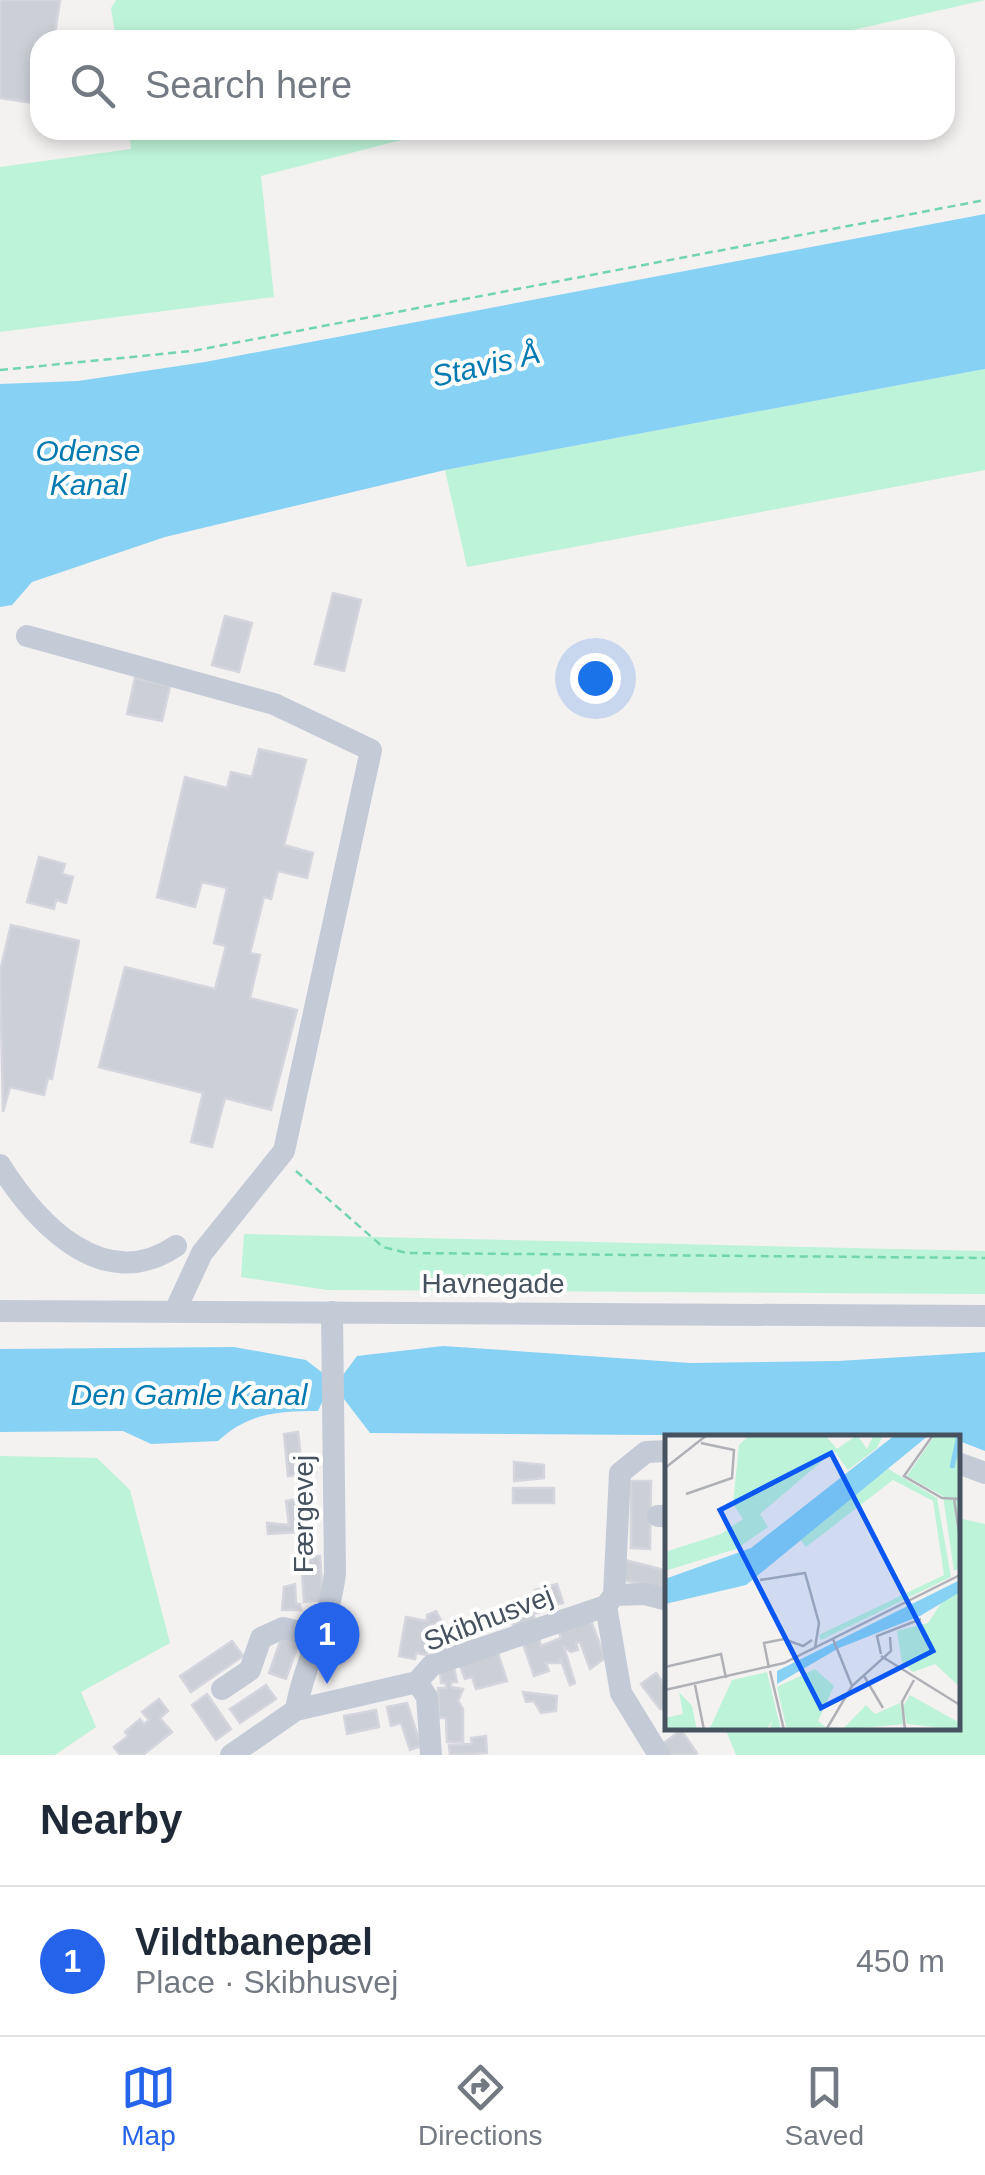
<!DOCTYPE html>
<html lang="en">
<head>
<meta charset="utf-8">
<style>
  :root { --surface:#fff; --page:#f6f6f7; --text:#1f2937; --muted:#747a83; --line:#e0e1e3; --accent:#2563eb }
  body { margin:0; font-family:Arial,sans-serif; background:var(--page); color:var(--text) }
  .you { position:absolute; left:595px; top:678px; width:35px; height:35px; margin:-25px; border:8px solid #fff; border-radius:50%; background:#1a73e8; box-shadow:0 0 0 15px #1a73e833 }
  .badge { display:grid; place-items:center; width:65px; height:65px; border-radius:50%; background:var(--accent); color:#fff; font-size:32px; font-weight:700 }
  .pin { position:absolute; translate:-50% -82px; filter:drop-shadow(0 2px 5px #0008) }
  .pin::after { content:''; position:absolute; top:52px; width:35px; height:30px; background:inherit; clip-path:polygon(0 0,100% 0,50% 100%) }
  .list { margin:0; padding:0; list-style:none }
  h2 { display:flex; justify-content:space-between; align-items:center; height:130px; margin:0; padding:0 40px; font-size:42px }
  h2 small { font-size:32px; font-weight:400; color:var(--muted) }
  .list li { display:grid; grid-template-columns:65px 1fr auto; gap:30px; align-items:center; box-sizing:border-box; height:150px; padding:0 40px; border-top:2px solid var(--line) }
  .list b { display:block; font-size:38px; white-space:nowrap }
  .list p { margin:0; font-size:32px; white-space:nowrap; color:var(--muted) }
  .list em { font-size:32px; font-style:normal; color:var(--muted) }
  .icon { flex:none; width:55px; height:55px; fill:none; stroke:currentColor; stroke-width:2; stroke-linecap:round; stroke-linejoin:round }
  .map { position:relative; flex:none; width:985px; height:1755px; overflow:hidden }
  .search { position:absolute; background:var(--surface); box-shadow:0 5px 15px #0003; left:30px; right:30px; top:30px; height:110px; display:flex; align-items:center; gap:25px; box-sizing:border-box; padding:0 35px; border-radius:30px; color:var(--muted); font-size:38px }
  .sheet { height:280px; background:var(--surface) }
  nav { display:flex; justify-content:space-around; align-items:center; box-sizing:border-box; height:140px; border-top:2px solid var(--line); background:var(--surface); font-size:28px; color:var(--muted) }
  nav a { display:grid; justify-items:center; gap:5px }
  nav .on { color:var(--accent) }
  .map>svg:first-child { display:block }
</style>
</head>
<body>
<div class="map">
<svg width="985" height="1755" viewBox="0 0 985 1755">
  <rect width="100%" height="100%" fill="#f4f1f1"/>
  <g fill="#bdf3d8">
    <path d="M116,0H985L809,40H116L111,8Z"/>
    <path d="M129,130H441L261,176L274,297L0,332V167L131,149Z"/>
    <path d="M985,369V470L467,567L445,470Z"/>
    <path d="M244,1234L985,1251V1294L327,1290L241,1277Z"/>
    <path d="M0,1456L97,1458L130,1490L170,1643L81,1692L96,1727L55,1755H0Z"/>
    <path d="M958,1518L985,1524V1755H736L725,1728H958Z"/>
  </g>
  <g fill="#87d1f4">
    <path d="M985,214V369L445,470L165,537L32,582L12,605L0,607V384L78,381L205,362Z"/>
    <path d="M443,1346L690,1363L838,1361L985,1352V1451L949,1437L370,1433L344,1399L324,1398L318,1411C278,1411 248,1413 218,1441L151,1444L123,1431L0,1432V1349L234,1347L306,1360L324,1374L343,1375L357,1356Z"/>
  </g>
  <g fill="#cdcfd7" stroke="#d5d6dd" stroke-width="2.5">
    <path d="M0,0H60L54,40H40V104L0,98Z"/>
    <path d="M333,593L361,600L344,671L315,664Z"/>
    <path d="M225,616L252,623L239,672L212,665Z"/>
    <path d="M135,678L170,686L162,721L127,714Z"/>
    <path d="M259,749L306,760L284,845L313,853L307,878L278,871L271,899L264,897L250,953L260,955L250,998L297,1010L271,1110L225,1098L212,1147L191,1142L203,1093L99,1067L125,967L215,989L226,946L214,943L227,888L202,882L195,907L157,897L185,777L227,788L231,772L252,777Z"/>
    <path d="M39,857L65,864L62,874L73,877L66,903L56,900L54,909L27,902Z"/>
    <path d="M11,925L79,941L52,1079L48,1078L44,1095L10,1087L3,1112L0,971Z"/>
    <path d="M298,1432L301,1458L314,1457L316,1473L288,1476L284,1434Z"/>
    <path d="M514,1462L544,1465V1478L514,1481Z"/>
    <path d="M631,1481H651L650,1549L631,1548Z"/>
    <rect x="513" y="1488" width="41" height="15"/>
    <path d="M311,1496L315,1522L299,1524L300,1532L268,1534L267,1523L289,1525L286,1501Z"/>
    <path d="M320,1556L323,1600L304,1602L301,1557Z"/>
    <path d="M625,1560L668,1571V1591L620,1579Z"/>
    <path d="M295,1584L296,1604H300L301,1610H282L284,1587Z"/>
    <path d="M557,1584L563,1603L541,1609L535,1590Z"/>
    <path d="M535,1601L540,1612L533,1614L535,1620L514,1628L508,1612Z"/>
    <path d="M436,1611L441,1620L428,1627L427,1655L416,1653L415,1659L399,1656L406,1617L427,1621V1615Z"/>
    <path d="M489,1618L492,1629L472,1635L475,1644L434,1657L428,1638Z"/>
    <path d="M590,1618L605,1658L590,1669L580,1642L576,1643L578,1650L571,1652L564,1647L575,1683L570,1685L560,1658L561,1663H546L549,1671L534,1676L522,1641L538,1635L541,1646L561,1638L558,1629Z"/>
    <path d="M283,1633L300,1639L286,1679L269,1673Z"/>
    <path d="M232,1641L243,1656L191,1692L180,1676Z"/>
    <path d="M497,1650L507,1681L476,1689L472,1677L465,1679L459,1663Z"/>
    <path d="M440,1668H454L457,1682H451V1687L463,1689L458,1701L463,1709V1742H447L446,1718H439L438,1688H446V1683H441Z"/>
    <path d="M656,1673L668,1689V1709H660L641,1684Z"/>
    <path d="M266,1685L276,1699L240,1723L230,1709Z"/>
    <path d="M523,1692L557,1696L556,1711L541,1713L534,1701L526,1702Z"/>
    <path d="M207,1694L231,1729L216,1740L192,1705Z"/>
    <path d="M159,1699L168,1711L160,1718L172,1732L143,1755H120L114,1747L128,1736L125,1732L140,1719L144,1724L149,1720L142,1712Z"/>
    <path d="M407,1703L421,1746L410,1750L401,1723L391,1726L387,1707Z"/>
    <path d="M376,1710L379,1727L347,1734L344,1716Z"/>
    <path d="M681,1730L697,1753L695,1755H668L661,1745Z"/>
    <path d="M486,1736L487,1753L450,1755L449,1745L472,1744L471,1738Z"/>
  </g>
  <g fill="none" stroke-linecap="round" stroke-linejoin="round">
    <g stroke="#72d5af" stroke-width="2.5" stroke-dasharray="8 5" stroke-linecap="butt">
      <path d="M0,370L192,351L985,200"/>
      <path d="M296,1171L383,1247L407,1253L985,1258"/>
    </g>
    <g stroke="#c4cbd7" stroke-width="22">
      <path d="M27,636L274,704L371,750L284,1151L202,1253L175,1311"/>
      <path d="M0,1165C36,1222 103,1296 176,1246"/>
      <path d="M0,1311L985,1316"/>
      <path d="M958,1463L985,1473"/>
      <path d="M658,1516H668"/>
      <path d="M614,1595L620,1473L646,1452L668,1451"/>
      <path d="M606,1606L621,1693L659,1755"/>
      <path d="M417,1682L427,1697L431,1755"/>
      <path d="M222,1689L250,1670L261,1638L283,1628L318,1636"/>
      <path d="M296,1710C304,1662 330,1621 335,1573L332,1312"/>
      <path d="M231,1755L296,1710L417,1682L432,1665L606,1606L614,1595L645,1594L668,1600"/>
    </g>
  </g>
  <g text-anchor="middle" stroke-width="8" stroke-linejoin="round" paint-order="stroke">
    <g font-size="28" fill="#475260" stroke="#fff">
      <text x="493" y="1293">Havnegade</text>
      <text transform="translate(303 1514) rotate(-90)" y="10">Færgevej</text>
      <text transform="translate(488 1618) rotate(-21)" y="10">Skibhusvej</text>
    </g>
    <g font-size="30" font-style="italic" fill="#017ab2" stroke="#fff">
      <text transform="translate(486 365) rotate(-13)" y="10">Stavis Å</text>
      <text x="88" y="461">Odense<tspan x="88" dy="34">Kanal</tspan></text>
      <text x="189" y="1405">Den Gamle Kanal</text>
    </g>
  </g>
  <g transform="translate(665 1435)">
    <rect width="295" height="295" fill="#f4f1f1"/>
    <path d="M85,0H160L172,14L192,0L202,14L209,0H218L212,13L183,35L169,16L95,79L103,92L71,114L0,136V117L56,99L78,84L68,69L74,10ZM270,0H295V132L289,136L278,61L242,41ZM222,33L272,63L286,142L156,205L154,200L279,140L268,66L228,45L141,112L133,102ZM295,157V252L270,229L248,237L237,228L232,196L263,188L278,165ZM150,234L169,251L153,286L161,292L122,295L112,252ZM102,237L116,295H104L108,285L101,295H44L67,245ZM14,257L27,271L32,295H0V283L18,279ZM245,260L295,288V295L242,289L238,272ZM235,268L239,289L177,295L201,270L210,279Z" fill="#bdf3d8"/>
    <path d="M230,0H264L81,150L0,169V144L86,113ZM295,145V157L255,181L174,213L112,249V236Z" fill="#87d1f4"/>
    <path fill="none" stroke="#87d1f4" stroke-width="5" d="M287,33L294,0"/>
    <path fill="none" stroke="#afb1b7" stroke-width="2.5" d="M268,0L239,41L277,63L295,64M0,33L42,0M21,59L67,43L69,15L36,8M289,63L295,105M95,145L140,138L154,188L150,213M168,204L187,251M216,219L212,201L256,184M216,221L295,270M0,232L56,219L61,243M104,233L99,208L119,204L138,211L147,205M105,236L119,295M199,241L218,273M30,250L39,295M0,255L119,228L295,140M161,295L187,251L226,216L225,202M240,295L237,267L249,245"/>
    <path fill="#0a57f4" fill-opacity="0.15" stroke="#0a57f4" stroke-width="5" d="M166,18L268,216L156,273L55,75Z"/>
    <rect width="295" height="295" fill="none" stroke="#475260" stroke-width="5"/>
  </g>
</svg>
<div class="you"></div>
<div class="pin badge" style="left:327px;top:1684px">1</div>
<div class="search"><svg class="icon" aria-label="search" viewBox="0 0 24 24"><circle cx="10" cy="10" r="6"/><path d="M15 15l6 6"/></svg>Search here</div>
</div>
<section class="sheet">
<h2>Nearby<small></small></h2>
<ul class="list">
<li><span class="badge">1</span><div><b>Vildtbanepæl</b><p>Place · Skibhusvej</p></div><em>450 m</em></li>
</ul>
</section>
<nav>
<a class="on"><svg class="icon" aria-label="map" viewBox="0 0 24 24"><path d="M3 6l6-2 6 2 6-2v14l-6 2-6-2-6 2zM9 4v14M15 6v14"/></svg>Map</a>
<a><svg class="icon" aria-label="directions" viewBox="0 0 24 24"><path d="M12 3l9 9-9 9-9-9zM9 14v-3h6M13 9l2 2-2 2"/></svg>Directions</a>
<a><svg class="icon" aria-label="saved" viewBox="0 0 24 24"><path d="M7 4h10v16l-5-4-5 4z"/></svg>Saved</a>
</nav>
</body>
</html>
